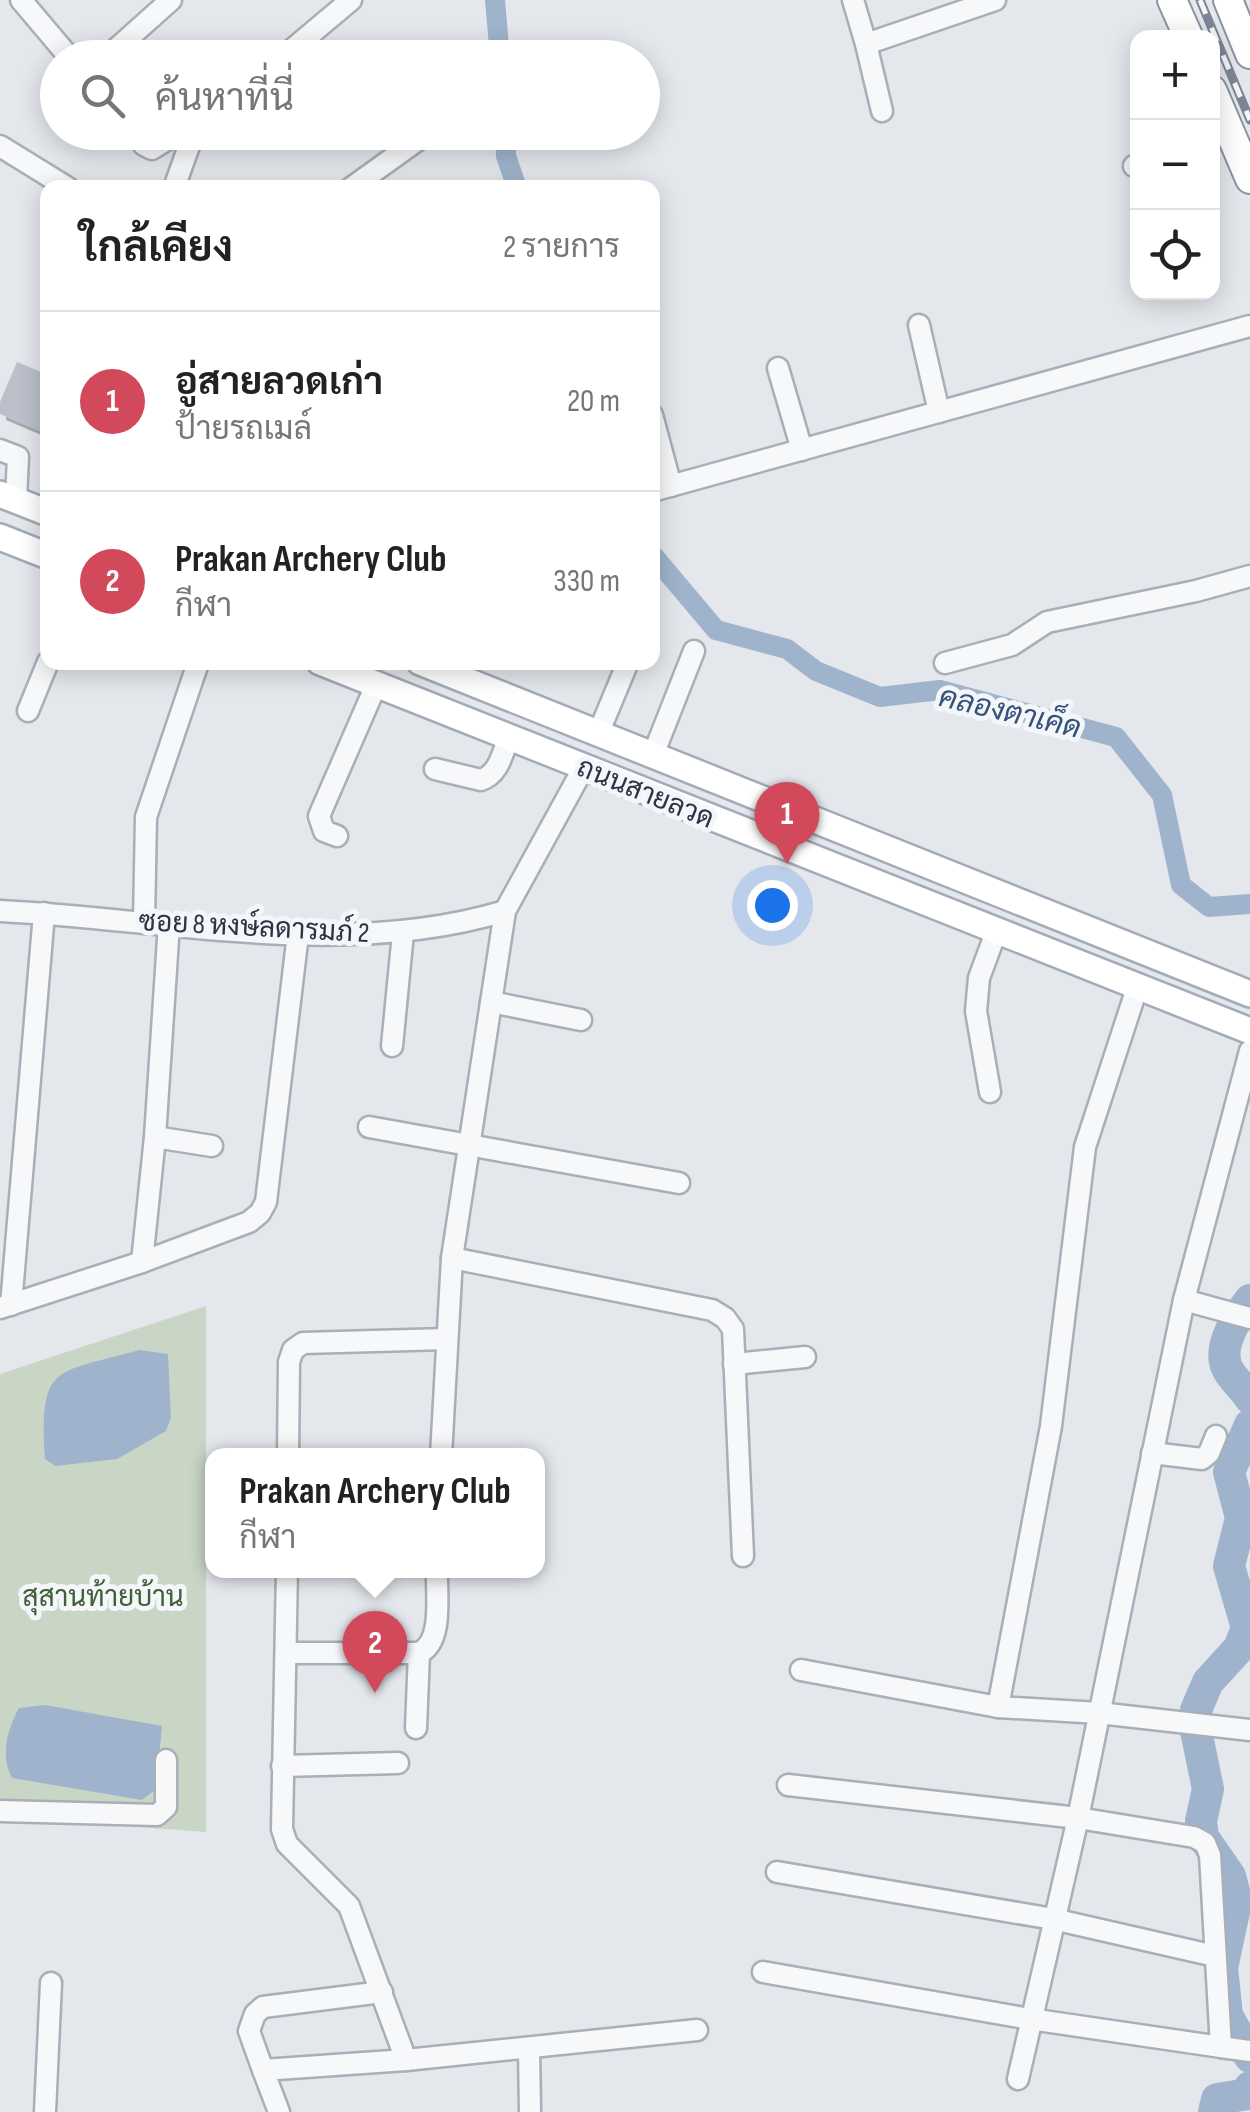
<!DOCTYPE html>
<html lang="th">
<head>
<meta charset="utf-8">
<style>
  :root { --surface:#fff; --page:#f6f6f6; --text:#222; --muted:#767676; --line:#e0e0e0; --accent:#d1495b }
  body { margin:0; font-family:"Sofia Sans Condensed",Sarabun,sans-serif; background:var(--page); color:var(--text) }
  .controls { position:absolute; right:30px; top:30px; display:grid; overflow:hidden; border-radius:20px; box-shadow:0 5px 25px #0003 }
  .controls button { width:90px; height:90px; display:grid; place-items:center; padding:0; border:0; border-bottom:2px solid var(--line); background:var(--surface); color:var(--text); font:50px sans-serif }
  .you { position:absolute; left:772px; top:905px; width:35px; height:35px; margin:-25px; border:8px solid #fff; border-radius:50%; background:#1a73e8; box-shadow:0 0 0 15px #1a73e833 }
  .badge { display:grid; place-items:center; width:65px; height:65px; border-radius:50%; background:var(--accent); color:#fff; font-size:32px; font-weight:700 }
  .pin { position:absolute; translate:-50% -82px; filter:drop-shadow(0 2px 5px #0008) }
  .pin::after { content:''; position:absolute; top:52px; width:35px; height:30px; background:inherit; clip-path:polygon(0 0,100% 0,50% 100%) }
  .popup { position:absolute; left:205px; top:1448px; width:340px; height:130px; box-sizing:border-box; display:grid; place-content:center; border-radius:20px; background:var(--surface); filter:drop-shadow(0 2px 8px #0005); font-size:32px; white-space:nowrap; color:var(--muted) }
  .popup b { font-size:38px; color:var(--text) }
  .popup::after { content:''; position:absolute; left:50%; top:100%; margin-left:-20px; border:20px solid transparent; border-top-color:var(--surface) }
  .list { margin:0; padding:0; list-style:none }
  h2 { display:flex; justify-content:space-between; align-items:center; height:130px; margin:0; padding:0 40px; font-size:42px }
  h2 small { font-size:32px; font-weight:400; color:var(--muted) }
  .list li { display:grid; grid-template-columns:65px 1fr auto; gap:30px; align-items:center; box-sizing:border-box; height:180px; padding:0 40px; border-top:2px solid var(--line) }
  .list b { display:block; font-size:38px; white-space:nowrap }
  .list p { margin:0; font-size:32px; white-space:nowrap; color:var(--muted) }
  .list em { font-size:32px; font-style:normal; color:var(--muted) }
  .icon { flex:none; width:55px; height:55px; fill:none; stroke:currentColor; stroke-width:2; stroke-linecap:round; stroke-linejoin:round }
  .map { position:relative; flex:none; width:1250px; height:2112px; overflow:hidden }
  .search { position:absolute; background:var(--surface); box-shadow:0 5px 25px #0003; left:40px; top:40px; width:620px; height:110px; display:flex; align-items:center; gap:25px; box-sizing:border-box; padding:0 35px; border-radius:55px; color:var(--muted); font-size:38px }
  .panel { position:absolute; background:var(--surface); box-shadow:0 5px 25px #0003; left:40px; top:180px; width:620px; height:490px; border-radius:20px }
  .map>svg:first-child { display:block }
</style>
</head>
<body>
<div class="map">
<svg width="1250" height="2112" viewBox="0 0 1250 2112">
  <defs>
    <filter id="shadow"><feDropShadow dx="6" dy="6" stdDeviation="0" flood-color="#0004"/></filter>
  </defs>
  <rect width="100%" height="100%" fill="#e4e7ec"/>
  <path fill="#c9d6c5" d="M206,1306V1832L0,1817V1374Z"/>
  <g fill="#9fb4cc">
    <path d="M139,1350L168,1354L171,1418L166,1431L117,1459L55,1466L45,1459C39,1362 55,1374 139,1350Z"/>
    <path d="M45,1705L162,1726L156,1789L142,1800L12,1778C0,1756 7,1730 19,1708Z"/>
  </g>
  <g fill="none" stroke-linecap="round" stroke-linejoin="round">
    <g stroke="#9fb4cc" stroke-width="20">
      <path d="M495,0L500,58"/>
      <path d="M505,132L506,156L517,188"/>
      <path d="M652,554L716,630L787,649L816,671L880,697L940,690L1116,737L1162,795L1181,885L1209,907L1250,904"/>
    </g>
    <g stroke="#9fb4cc" stroke-width="32">
      <path d="M1250,1300C1236,1318 1214,1351 1230,1373C1236,1382 1244,1389 1250,1398"/>
      <path d="M1250,1425L1229,1472L1241,1518L1229,1566L1247,1628L1239,1648L1208,1682L1196,1710L1195,1726L1208,1789L1201,1821L1203,1837L1230,1876L1234,1891L1235,1907L1222,1968L1227,2015L1250,2057"/>
      <path d="M1214,2112L1217,2099L1248,2094L1250,2087"/>
    </g>
  </g>
  <path fill="#bbc0ca" filter="url(#shadow)" d="M17,362L48,375V413L40,431L0,414V402Z"/>
  <g fill="none" stroke-linecap="round" stroke-linejoin="round">
    <defs>
      <g id="minor">
        <path d="M21,0L70,58"/>
        <path d="M853,0L866,44L995,0"/>
        <path d="M866,44L882,111"/>
        <path d="M106,58L171,0"/>
        <path d="M282,58L351,0"/>
        <path d="M133,132L144,145L152,149L168,139L189,132"/>
        <path d="M0,146L68,188"/>
        <path d="M1134,166L1138,164"/>
        <path d="M174,188L194,132"/>
        <path d="M351,188L429,132"/>
        <path d="M919,325L939,412"/>
        <path d="M778,368L802,450"/>
        <path d="M652,415L671,486"/>
        <path d="M0,450L18,457L16,500"/>
        <path d="M652,491L1250,326"/>
        <path d="M945,663L1012,645L1047,622L1196,591L1250,576"/>
        <path d="M28,711L48,662"/>
        <path d="M598,734L628,662"/>
        <path d="M653,755L694,651"/>
        <path d="M435,769L481,780C499,774 502,754 509,737"/>
        <path d="M337,836L324,831L319,816L376,685"/>
        <path d="M0,911C167,919 342,960 505,911"/>
        <path d="M144,921L146,817L197,666"/>
        <path d="M491,1002L581,1020"/>
        <path d="M392,1046L403,933"/>
        <path d="M990,1092L976,1011L979,978L996,932"/>
        <path d="M369,1127L679,1183"/>
        <path d="M155,1137L212,1146"/>
        <path d="M452,1258L712,1310L725,1318L733,1329L743,1556"/>
        <path d="M142,1262L155,1137L169,924"/>
        <path d="M1184,1300L1250,1318"/>
        <path d="M11,1305L44,913"/>
        <path d="M0,1308L142,1262L249,1222L260,1213L266,1202L298,934"/>
        <path d="M734,1364L805,1357"/>
        <path d="M1152,1453L1202,1459L1209,1453L1216,1436"/>
        <path d="M288,1456L289,1362L293,1350L303,1343L446,1339"/>
        <path d="M441,1456L452,1258L505,911L584,767"/>
        <path d="M287,1570L282,1829L287,1844L349,1906L406,2060"/>
        <path d="M286,1653H419C444,1642 436,1594 437,1570"/>
        <path d="M801,1670L998,1707L1051,1426L1085,1147L1137,988"/>
        <path d="M998,1707L1099,1713L1250,1730"/>
        <path d="M416,1728L419,1653"/>
        <path d="M282,1766L398,1763"/>
        <path d="M788,1785L1078,1818L1194,1837L1205,1843L1210,1855L1221,2047L1250,2051"/>
        <path d="M0,1811L157,1815L166,1807V1760"/>
        <path d="M777,1872L1053,1919L1215,1956"/>
        <path d="M763,1972L1030,2019L1221,2047"/>
        <path d="M529,2048L530,2112"/>
        <path d="M263,2070L249,2031L255,2014L263,2007L382,1992"/>
        <path d="M1018,2079L1078,1818L1184,1300L1250,1051"/>
        <path d="M45,2112L51,1983"/>
        <path d="M279,2112L263,2070L406,2060L697,2030"/>
      </g>
      <g id="major">
        <path d="M0,494L48,513"/>
        <path d="M0,537L48,556"/>
        <path d="M320,662L1250,1031"/>
        <path d="M420,662L1250,994"/>
      </g>
      <g id="highway">
        <path d="M1172,0L1189,38"/>
        <path d="M1228,0L1250,54"/>
        <path d="M1212,90L1250,179"/>
      </g>
    </defs>
    <use href="#minor" stroke="#a9aeb7" stroke-width="25"/>
    <use href="#major" stroke="#a3abb8" stroke-width="30"/>
    <use href="#highway" stroke="#8b94a3" stroke-width="32"/>
    <use href="#minor" stroke="#f7f8fa" stroke-width="20"/>
    <use href="#major" stroke="#fff" stroke-width="25"/>
    <use href="#highway" stroke="#fff" stroke-width="28"/>
    <defs>
      <path id="rail" d="M1200,0L1250,120"/>
    </defs>
    <use href="#rail" stroke="#7d8696" stroke-width="9"/>
    <use href="#rail" stroke="#f4f6f9" stroke-width="5" stroke-dasharray="15" stroke-linecap="butt"/>
  </g>
  <g text-anchor="middle" stroke-width="10" stroke-linejoin="round" paint-order="stroke">
    <g font-size="28" fill="#2b3445" stroke="#f4f6f9">
      <text transform="translate(646 792) rotate(22)" y="10">ถนนสายลวด</text>
      <text transform="translate(254 926) rotate(3)" y="10">ซอย 8 หงษ์ลดารมภ์ 2</text>
    </g>
    <g font-size="28" fill="#3f6138" stroke="#f4f6f9">
      <text x="103" y="1606">สุสานท้ายบ้าน</text>
    </g>
    <g font-size="30" font-style="italic" fill="#34527a" stroke="#f4f6f9">
      <text transform="translate(1010 712) rotate(13)" y="10">คลองตาเค็ด</text>
    </g>
  </g>
</svg>
<div class="controls">
<button>+</button>
<button>−</button>
<button><svg class="icon" aria-label="locate" viewBox="0 0 24 24"><circle cx="12" cy="12" r="6"/><path d="M12 2v4M12 18v4M2 12h4M18 12h4"/></svg></button>
</div>
<div class="you"></div>
<div class="pin badge" style="left:787px;top:864px">1</div>
<div class="pin badge" style="left:375px;top:1693px">2</div>
<div class="popup"><b>Prakan Archery Club</b>กีฬา</div>
<div class="search"><svg class="icon" aria-label="search" viewBox="0 0 24 24"><circle cx="10" cy="10" r="6"/><path d="M15 15l6 6"/></svg>ค้นหาที่นี่</div>
<section class="panel">
<h2>ใกล้เคียง<small>2 รายการ</small></h2>
<ul class="list">
<li><span class="badge">1</span><div><b>อู่สายลวดเก่า</b><p>ป้ายรถเมล์</p></div><em>20 m</em></li>
<li><span class="badge">2</span><div><b>Prakan Archery Club</b><p>กีฬา</p></div><em>330 m</em></li>
</ul>
</section>
</div>
</body>
</html>
